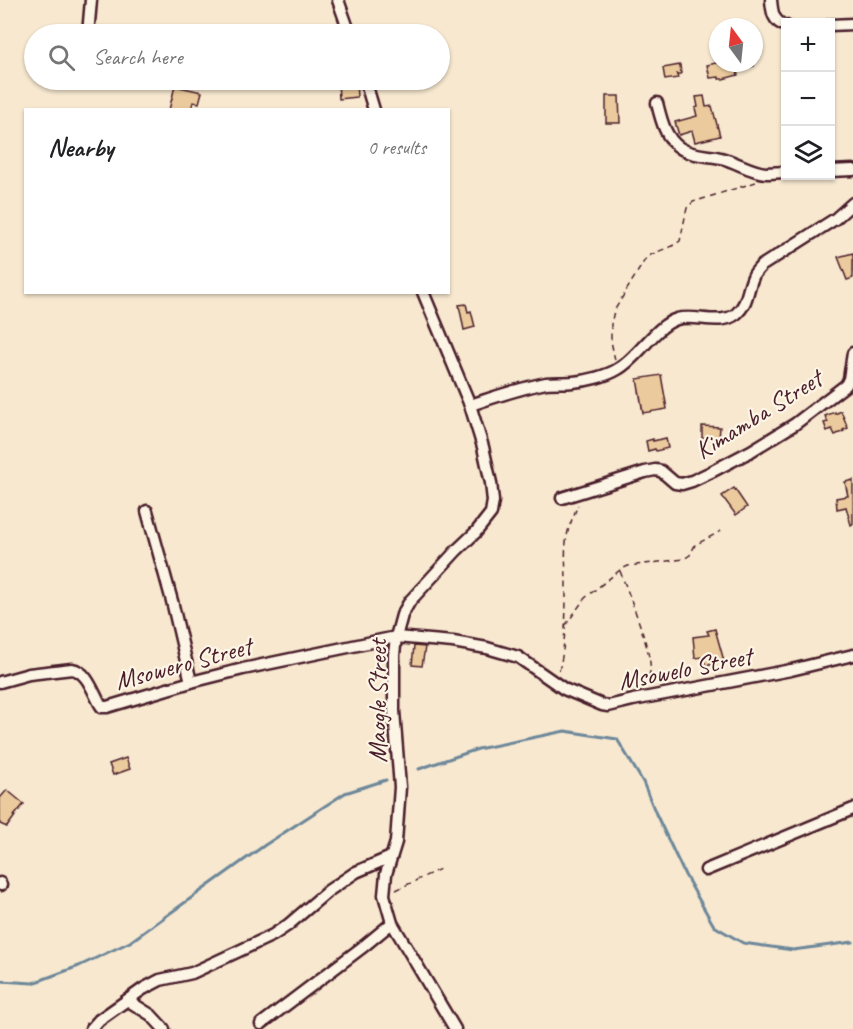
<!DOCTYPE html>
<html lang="en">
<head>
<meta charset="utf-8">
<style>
  :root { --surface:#fff; --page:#f6f6f6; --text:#202124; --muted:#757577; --line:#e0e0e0 }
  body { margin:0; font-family:Caveat,sans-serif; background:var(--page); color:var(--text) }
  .controls { position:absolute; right:18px; top:18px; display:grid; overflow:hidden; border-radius:0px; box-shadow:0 2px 4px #0004 }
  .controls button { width:54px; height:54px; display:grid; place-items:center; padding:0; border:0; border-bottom:2px solid var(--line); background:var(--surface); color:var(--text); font:30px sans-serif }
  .compass { position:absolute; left:709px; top:18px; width:54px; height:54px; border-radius:50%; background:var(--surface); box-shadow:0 2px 4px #0004; rotate:345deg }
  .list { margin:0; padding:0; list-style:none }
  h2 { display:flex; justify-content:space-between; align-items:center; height:78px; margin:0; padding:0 24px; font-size:26px }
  h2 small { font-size:20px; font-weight:400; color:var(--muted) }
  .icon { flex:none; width:33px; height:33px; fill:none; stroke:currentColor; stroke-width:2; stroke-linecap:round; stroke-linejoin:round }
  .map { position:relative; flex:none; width:853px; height:1029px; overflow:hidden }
  .search { position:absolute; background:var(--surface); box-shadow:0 2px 4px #0004; left:24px; top:24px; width:426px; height:66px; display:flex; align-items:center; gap:15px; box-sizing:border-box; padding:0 21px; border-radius:33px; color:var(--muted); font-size:22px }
  .panel { position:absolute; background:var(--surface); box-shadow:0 2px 4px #0004; left:24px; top:108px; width:426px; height:186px; border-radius:0px }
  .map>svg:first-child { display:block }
</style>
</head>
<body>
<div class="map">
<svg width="853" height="1029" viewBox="0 0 853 1029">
  <rect width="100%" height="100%" fill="#f7e8cf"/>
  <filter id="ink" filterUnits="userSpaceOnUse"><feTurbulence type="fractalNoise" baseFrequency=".0167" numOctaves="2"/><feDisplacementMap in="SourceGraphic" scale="12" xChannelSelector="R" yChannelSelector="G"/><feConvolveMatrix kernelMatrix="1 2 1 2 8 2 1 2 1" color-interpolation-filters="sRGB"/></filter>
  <g filter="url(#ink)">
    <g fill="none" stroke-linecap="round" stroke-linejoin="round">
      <g stroke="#6d879a" stroke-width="3">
        <path d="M419,769L478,749L565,731L617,739L643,782L656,814L685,875L714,926L743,943L793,950L853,942"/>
        <path d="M0,981L33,983L79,966L130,942L265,845L345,793L386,780"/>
      </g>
    </g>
    <g fill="#ebca9d" stroke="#4a1f2b" stroke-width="1.5">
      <path d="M716,63H753L754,66L737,70L738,75L723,79H719V77L710,78L707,65Z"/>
      <path d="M680,65L681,74H677L678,78L665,80L663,68Z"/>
      <path d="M347,80V83L356,82L357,97L339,99L338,81Z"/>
      <path d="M175,86L202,92L199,103L193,102L191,110H169Z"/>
      <path d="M606,96H619L620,123H606Z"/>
      <path d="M704,96L706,107L712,106L720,136L695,142L692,131L679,135L675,122L697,116L695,108L698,107L696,97Z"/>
      <path d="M853,253V278L847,280L838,257Z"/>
      <path d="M466,304L468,312L471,311L475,327L464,330L459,305Z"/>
      <path d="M661,375L667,409L643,413L637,379Z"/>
      <path d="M841,411L848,428L843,430L844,431L835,435L832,429L827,431L824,423L828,422L825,416L835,412V414Z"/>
      <path d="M702,426L720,427L719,439L702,438Z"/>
      <path d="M666,438L668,448L656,451L655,449L648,451L646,441L653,439V441Z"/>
      <path d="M853,480V524L851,525L846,507L837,509L836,498L848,496L845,482Z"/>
      <path d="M734,488L747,507L736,515L722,496Z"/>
      <path d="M715,629L724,661L706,666L703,657L695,658L693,637L709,635L707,631Z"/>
      <path d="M414,646L425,647L422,666L412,665Z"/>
      <path d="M126,758L130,769L113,775L109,764Z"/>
      <path d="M7,790L24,804L14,816H15L7,827L0,824V798Z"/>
    </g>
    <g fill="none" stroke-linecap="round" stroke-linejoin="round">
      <defs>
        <g id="minor">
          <path d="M338,0L350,34"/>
          <path d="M771,0C772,12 773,22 786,26"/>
          <path d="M830,25L853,24"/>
          <path d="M88,34L91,0"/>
          <path d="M365,80L374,110"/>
          <path d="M657,103C661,119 665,138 680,148C692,156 708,155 721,158C737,162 751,172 766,173C773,173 779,172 786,172"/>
          <path d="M830,171L853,170"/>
          <path d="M423,292L470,405L483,447L491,483L493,501L491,513L476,532L457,550L410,601L402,615L396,637L394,655V711L400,787L396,842L386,874L384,895L392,923L455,1029"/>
          <path d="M470,405C495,397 520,388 546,383C555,382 564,383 573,382C586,381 607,376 618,369C638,358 656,325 677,319C695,314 721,326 736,314C748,304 747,290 753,277C754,273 758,270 761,266L835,219L853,203"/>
          <path d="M562,498L645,472L655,470L661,471L675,483L682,484L692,481L711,472L751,451L795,424L846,385L849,379L853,353"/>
          <path d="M147,511L172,601L191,682"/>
          <path d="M0,682L29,674L72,669C87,671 93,692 100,704L102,707H107L191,682L243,669L396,637L453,642L487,648L518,657L564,689L602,705L608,706L633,700L791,670L853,655"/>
          <path d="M706,870L853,809"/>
          <path d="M0,883L1,885"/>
          <path d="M127,1000L151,1015L164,1029"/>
          <path d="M261,1024L364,946L392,923"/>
          <path d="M91,1029L99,1020L143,989L160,980L192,973L273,935L288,925L328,891L356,872L391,857"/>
        </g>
      </defs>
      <use href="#minor" stroke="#4a1f2b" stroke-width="15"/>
      <g stroke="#4a1f2b" stroke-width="1.5" stroke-dasharray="6 4.5" stroke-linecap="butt">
        <path d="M615,360L611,341V324L614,311L646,258C657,250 670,249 680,241L687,208L693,202L756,182"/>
        <path d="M620,571C627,590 654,656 650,672C649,677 644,683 641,688"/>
        <path d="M565,626L585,598L620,570L628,566L684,559L690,555L695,545L721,531"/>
        <path d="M559,671C566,643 566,612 566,583C566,568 564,551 567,536C569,525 574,515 578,505"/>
        <path d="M396,890L440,869"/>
      </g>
      <use href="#minor" stroke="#fcf5e5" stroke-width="10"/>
    </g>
  </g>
  <g text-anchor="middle" stroke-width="4.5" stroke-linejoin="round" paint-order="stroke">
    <g font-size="26" fill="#4a1f2b" stroke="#fcf5e5">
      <text transform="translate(758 414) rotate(-32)" y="9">Kimamba Street</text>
      <text transform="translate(183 663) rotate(-15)" y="9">Msowero Street</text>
      <text transform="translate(685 668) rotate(-11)" y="9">Msowelo Street</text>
      <text transform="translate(377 701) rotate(-90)" y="9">Maogle Street</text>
    </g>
  </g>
</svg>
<div class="controls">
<button>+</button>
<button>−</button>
<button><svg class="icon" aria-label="layers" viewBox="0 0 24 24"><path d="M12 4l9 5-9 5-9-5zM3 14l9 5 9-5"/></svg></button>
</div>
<svg class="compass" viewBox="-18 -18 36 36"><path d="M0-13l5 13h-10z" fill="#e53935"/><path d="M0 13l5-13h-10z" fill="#757577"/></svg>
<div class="search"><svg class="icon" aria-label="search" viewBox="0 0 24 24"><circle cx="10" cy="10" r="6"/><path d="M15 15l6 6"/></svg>Search here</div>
<section class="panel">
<h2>Nearby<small>0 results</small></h2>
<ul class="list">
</ul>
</section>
</div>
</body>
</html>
